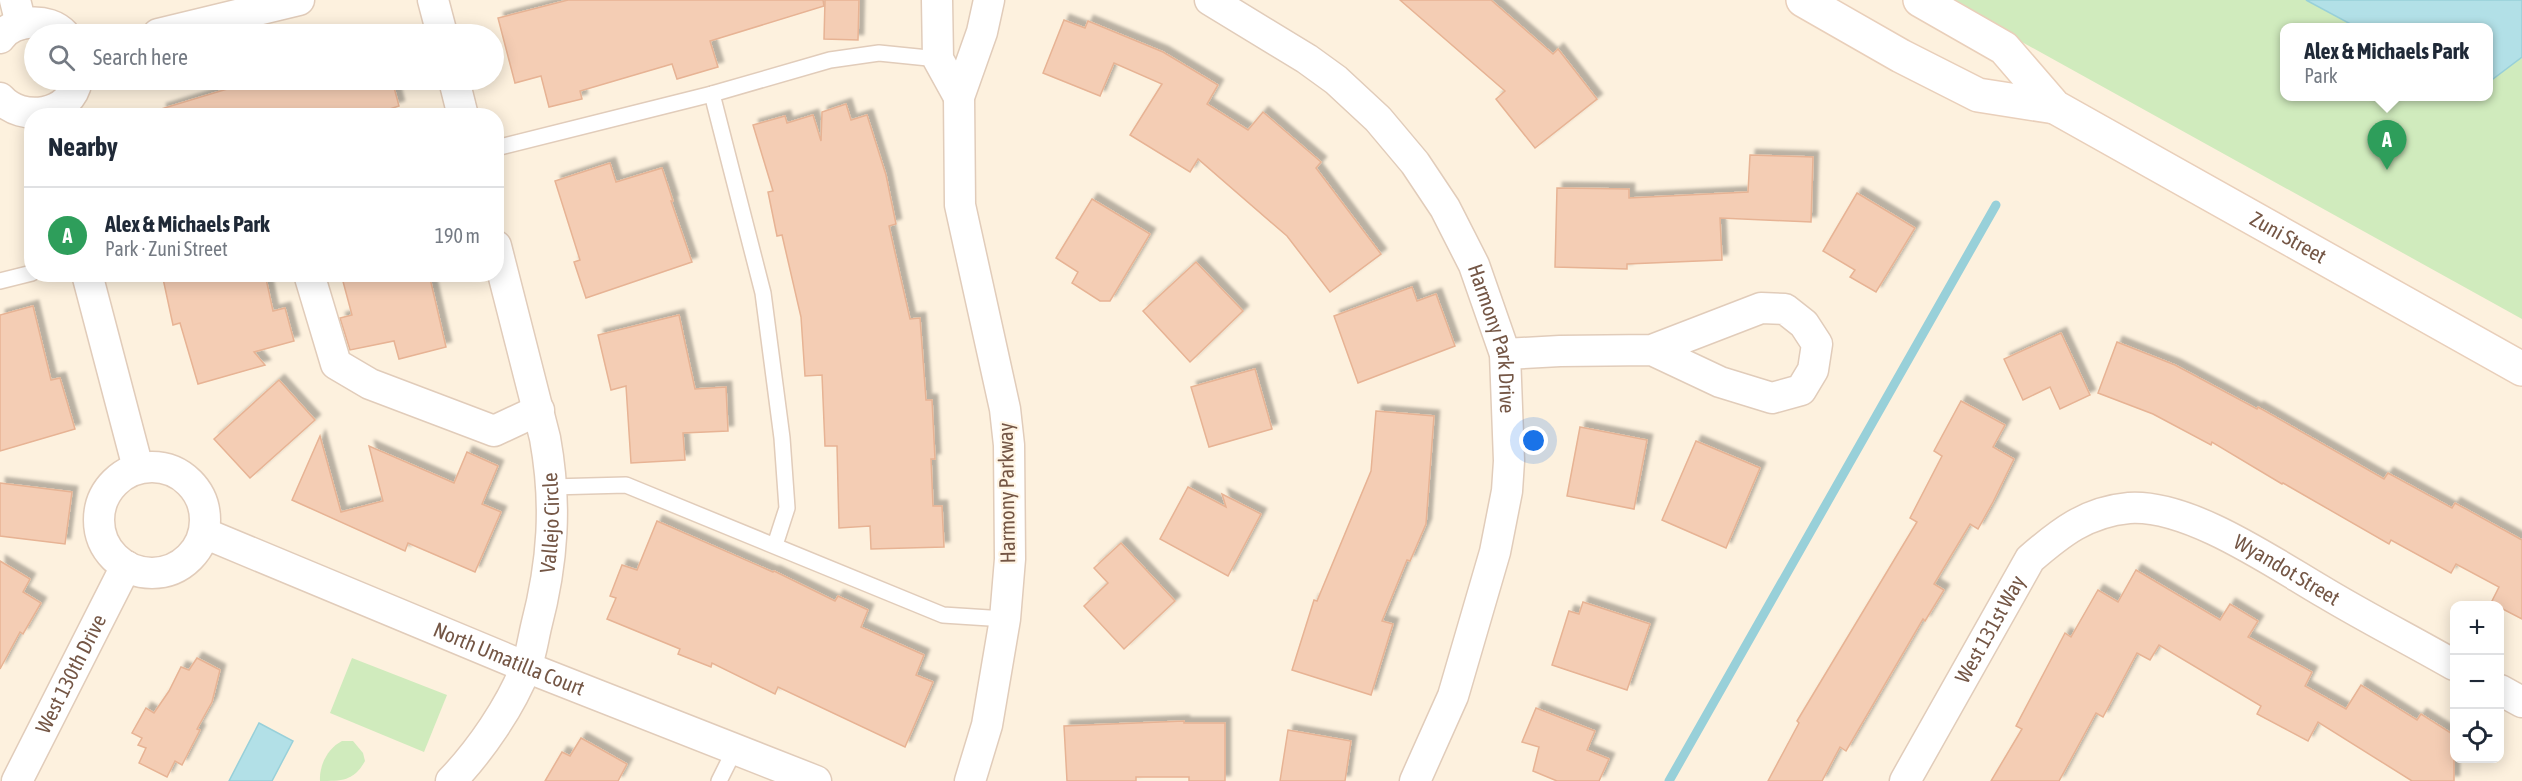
<!DOCTYPE html>
<html lang="en">
<head>
<meta charset="utf-8">
<style>
  :root { --surface:#fff; --page:#f2f2f3; --text:#1f2937; --muted:#747a83; --line:#e0e1e3; --accent:#ef623c }
  body { margin:0; font-family:"Asap Condensed",sans-serif; background:var(--page); color:var(--text) }
  .controls { position:absolute; right:18px; bottom:18px; display:grid; overflow:hidden; border-radius:12px; box-shadow:0 3px 15px #0003 }
  .controls button { width:54px; height:54px; display:grid; place-items:center; padding:0; border:0; border-bottom:2px solid var(--line); background:var(--surface); color:var(--text); font:30px sans-serif }
  .you { position:absolute; left:1534px; top:441px; width:21px; height:21px; margin:-15px; border:4px solid #fff; border-radius:50%; background:#1a73e8; box-shadow:0 0 0 9px #1a73e833 }
  .badge { display:grid; place-items:center; width:39px; height:39px; border-radius:50%; background:var(--accent); color:#fff; font-size:20px; font-weight:700 }
  .pin { position:absolute; translate:-50% -50px; filter:drop-shadow(0 2px 3px #0008) }
  .pin::after { content:''; position:absolute; top:32px; width:21px; height:18px; background:inherit; clip-path:polygon(0 0,100% 0,50% 100%) }
  .popup { position:absolute; left:2280px; top:23px; width:213px; height:78px; box-sizing:border-box; display:grid; place-content:center; border-radius:12px; background:var(--surface); filter:drop-shadow(0 2px 4px #0005); font-size:20px; white-space:nowrap; color:var(--muted) }
  .popup b { font-size:22px; color:var(--text) }
  .popup::after { content:''; position:absolute; left:50%; top:100%; margin-left:-12px; border:12px solid transparent; border-top-color:var(--surface) }
  .list { margin:0; padding:0; list-style:none }
  h2 { display:flex; justify-content:space-between; align-items:center; height:78px; margin:0; padding:0 24px; font-size:26px }
  h2 small { font-size:20px; font-weight:400; color:var(--muted) }
  .list li { display:grid; grid-template-columns:39px 1fr auto; gap:18px; align-items:center; box-sizing:border-box; height:96px; padding:0 24px; border-top:2px solid var(--line) }
  .list b { display:block; font-size:22px; white-space:nowrap }
  .list p { margin:0; font-size:20px; white-space:nowrap; color:var(--muted) }
  .list em { font-size:20px; font-style:normal; color:var(--muted) }
  .icon { flex:none; width:33px; height:33px; fill:none; stroke:currentColor; stroke-width:2; stroke-linecap:round; stroke-linejoin:round }
  .map { position:relative; flex:none; width:2522px; height:781px; overflow:hidden }
  .search { position:absolute; background:var(--surface); box-shadow:0 3px 15px #0003; left:24px; top:24px; width:480px; height:66px; display:flex; align-items:center; gap:15px; box-sizing:border-box; padding:0 21px; border-radius:33px; color:var(--muted); font-size:22px }
  .panel { position:absolute; background:var(--surface); box-shadow:0 3px 15px #0003; left:24px; top:108px; width:480px; height:174px; border-radius:24px }
  .map>svg:first-child { display:block }
</style>
</head>
<body>
<div class="map">
<svg width="2522" height="781" viewBox="0 0 2522 781">
  <defs>
    <filter id="shadow"><feDropShadow dx="5.5" dy="-5.5" stdDeviation="1.5" flood-color="#0004"/></filter>
  </defs>
  <rect width="100%" height="100%" fill="#fdf1de"/>
  <g fill="#d0ebbd" fill-rule="evenodd">
    <path d="M1948,0H2522V319L1984,21ZM2285,27H2489V96H2285Z"/>
    <path d="M352,658L447,695L424,752L330,713Z"/>
    <path d="M342,741H353L363,753L365,761C354,781 342,781 320,781C319,765 328,748 342,741Z"/>
  </g>
  <g fill="#b2e0e7" stroke="#98d0d9" stroke-width="1.5">
    <path d="M2306,0H2522V57L2489,82V27H2356Z"/>
    <path d="M259,723L293,741L272,781H229Z"/>
  </g>
  <g fill="none" stroke-linecap="round" stroke-linejoin="round">
    <path stroke="#98d0d9" stroke-width="9" d="M1669,781L1996,205"/>
  </g>
  <g fill="#f4cdb4" stroke="#e7b394" stroke-width="1.5" filter="url(#shadow)">
    <path d="M568,0H823L824,6L710,41L718,67L677,79L672,64L580,91L582,99L549,107L541,76L515,83L498,18Z"/>
    <path d="M825,0H859L858,40L824,39Z"/>
    <path d="M1400,0H1491L1553,54L1558,49L1597,99L1535,148L1496,99L1505,91Z"/>
    <path d="M1064,20L1085,28L1088,21L1163,52L1218,85L1207,104L1248,130L1263,112L1321,162L1316,168L1381,254L1330,292L1287,236L1198,159L1190,172L1130,135L1162,84L1114,63L1100,96L1043,73Z"/>
    <path d="M273,80H392L399,106L368,116H162L161,109L247,83L248,87Z"/>
    <path d="M846,104L851,120L867,115L886,175L896,224L889,226L910,319L920,318L926,400H932L935,459H931L933,506H942L944,547L871,549L870,526L839,528L837,446H825L822,375L805,376L801,317L782,235L777,236L768,192L773,191L753,125L785,116L787,123L813,115L821,141L822,112Z"/>
    <path d="M1750,155L1813,157L1811,222L1720,218L1722,260L1627,264V269L1555,267L1557,188L1629,189V198L1748,192Z"/>
    <path d="M610,163L616,182L662,168L673,201H671L692,262L586,298L574,262L580,260L555,181Z"/>
    <path d="M1857,193L1915,228L1876,292L1850,277L1855,270L1823,251Z"/>
    <path d="M1092,199L1150,234L1110,301H1100L1072,283L1078,272L1056,258Z"/>
    <path d="M1196,262L1243,311L1190,362L1143,311Z"/>
    <path d="M162,274H265L273,311L285,308L294,341L254,352L265,365L198,384L180,323L173,325Z"/>
    <path d="M341,274H429L446,347L399,359L394,341L350,350L340,318L352,315Z"/>
    <path d="M1412,287L1417,301L1436,294L1455,346L1358,383L1334,316Z"/>
    <path d="M33,306L51,380L60,378L75,429L0,451V315Z"/>
    <path d="M679,315L695,389L726,387L728,431L683,433L685,460L631,463L626,386L611,390L598,335Z"/>
    <path d="M2061,333L2090,395L2060,409L2050,387L2023,400L2004,359Z"/>
    <path d="M2117,342L2175,365L2257,409L2258,407L2384,479L2388,473L2452,508L2455,503L2522,540V619L2491,603L2499,587L2456,564L2451,573L2391,540L2389,544L2283,483L2282,484L2212,442L2211,445L2153,414L2098,393Z"/>
    <path d="M1255,369L1272,429L1209,447L1191,387Z"/>
    <path d="M279,380L315,420L250,478L214,439Z"/>
    <path d="M1961,401L2005,425L1993,447L2014,459L1993,502L1978,529L1970,524L1934,584L1944,590L1925,621L1923,619L1846,751L1840,747L1822,781H1768L1799,723L1797,721L1917,522L1910,518L1942,456L1934,451Z"/>
    <path d="M1376,411L1434,416L1426,524L1410,561L1407,560L1382,621L1393,624L1371,695L1292,670L1314,600L1317,601L1371,471Z"/>
    <path d="M1580,427L1647,440L1634,509L1567,496Z"/>
    <path d="M320,436L341,512L383,501L369,446L454,483L467,452L498,466L482,504L501,512L475,572L408,543L405,551L292,500Z"/>
    <path d="M1696,441L1760,468L1726,548L1662,520Z"/>
    <path d="M0,483L72,492L65,544L0,536Z"/>
    <path d="M1188,487L1226,507L1222,494L1261,514L1228,576L1160,539Z"/>
    <path d="M657,521L773,572L774,571L835,601L838,596L868,610L861,627L924,655L916,675L933,682L905,747L778,687L775,694L712,663L711,667L678,654L680,649L607,619L616,598L610,596L622,565L637,570Z"/>
    <path d="M1121,543L1175,601L1124,649L1084,606L1108,583L1094,568Z"/>
    <path d="M0,561L30,579L23,592L41,603L23,634L20,632L0,669Z"/>
    <path d="M2136,570L2220,620L2230,604L2258,621L2248,637L2312,672L2305,686L2346,709L2361,685L2417,720L2421,714L2454,735V781H2412L2318,722L2308,741L2257,714L2261,706L2159,645L2150,660L2137,653L2103,717L2096,713L2059,781H1991L2022,729L2016,726L2065,633L2071,637L2098,590L2118,602Z"/>
    <path d="M1583,602L1650,624L1627,690L1552,665L1569,611L1579,614Z"/>
    <path d="M197,658L220,670L212,702L197,729L200,730L182,765L175,761L167,777L139,763L146,748L138,745L142,738L132,733L146,708L154,713L169,691L181,667L189,670Z"/>
    <path d="M1536,708L1595,731L1587,750L1609,759L1599,781H1557L1533,771L1539,747L1522,742Z"/>
    <path d="M1184,721V723H1225V781H1189V777H1136V781H1067L1064,726Z"/>
    <path d="M1288,730L1351,741L1345,781H1280Z"/>
    <path d="M581,738L627,764L618,781H545L562,752L570,756Z"/>
  </g>
  <g fill="none" stroke-linecap="round" stroke-linejoin="round">
    <defs>
      <g id="service">
        <path d="M712,94L763,293L782,438L787,508L775,545"/>
        <path d="M496,148L712,94L830,60L879,53L938,59"/>
        <path d="M0,281L32,273"/>
        <path d="M551,487L626,485L943,615L1005,619"/>
        <path d="M719,781L735,749"/>
      </g>
      <g id="minor">
        <path d="M15,0L21,24"/>
        <path d="M433,0L442,34"/>
        <path d="M937,0L938,59L959,97"/>
        <path id="s1" d="M1210,0L1307,59L1336,80L1378,119L1415,163L1445,208L1474,265L1505,354L1509,461L1507,491L1495,552L1453,696L1415,781"/>
        <path d="M158,34L299,0"/>
        <path d="M0,38C13,19 49,17 64,34"/>
        <path d="M454,80L463,116"/>
        <path d="M0,98C22,123 71,116 77,80"/>
        <path d="M87,274L138,468"/>
        <path d="M309,274L336,364L370,384L494,431L539,410"/>
        <path d="M1505,354L1560,351L1652,350L1720,382L1772,398L1801,390L1813,370L1817,344L1804,324L1785,309L1761,308L1652,350"/>
        <circle cx="152" cy="520" r="53"/>
        <path id="s2" d="M204,533L526,667L816,781"/>
        <path d="M2500,690L2522,702"/>
        <path id="s3" d="M17,781L126,566"/>
        <path id="s4" d="M451,781C480,751 511,706 526,667C531,655 533,640 536,627C553,562 557,504 545,438L496,246"/>
        <path d="M970,781L987,725L1005,619L1010,559L1009,445L1005,409L960,205L959,97L982,32L989,0"/>
        <path id="s5" d="M1905,781L2030,559C2060,533 2086,512 2129,508C2190,504 2275,564 2327,594C2369,619 2412,641 2454,665"/>
      </g>
      <g id="secondary">
        <path d="M1803,0L1901,56L1978,95L2055,107"/>
        <path id="s6" d="M1920,0L2004,48L2055,107L2522,369"/>
      </g>
    </defs>
    <use href="#service" stroke="#e1ccba" stroke-width="18"/>
    <use href="#minor" stroke="#e1ccba" stroke-width="33"/>
    <use href="#secondary" stroke="#e9cfba" stroke-width="36"/>
    <use href="#service" stroke="#fff" stroke-width="15"/>
    <use href="#minor" stroke="#fff" stroke-width="30"/>
    <use href="#secondary" stroke="#fff" stroke-width="33"/>
  </g>
  <g text-anchor="middle" stroke-width="4.5" stroke-linejoin="round" paint-order="stroke">
    <g font-size="21" fill="#745645" stroke="#fff5e5">
      <text dy="7" stroke="none"><textPath href="#s6" startOffset="442">Zuni Street</textPath></text>
      <text dy="7" stroke="none"><textPath href="#s1" startOffset="459">Harmony Park Drive</textPath></text>
      <text transform="translate(1007 493) rotate(-91)" y="7">Harmony Parkway</text>
      <text dy="7" stroke="none"><textPath href="#s4" startOffset="284">Vallejo Circle</textPath></text>
      <text dy="7" stroke="none"><textPath href="#s5" startOffset="540">Wyandot Street</textPath></text>
      <text dy="7" stroke="none"><textPath href="#s5" startOffset="174">West 131st Way</textPath></text>
      <text dy="7" stroke="none"><textPath href="#s2" startOffset="330">North Umatilla Court</textPath></text>
      <text dy="7" stroke="none"><textPath href="#s3" startOffset="120">West 130th Drive</textPath></text>
    </g>
  </g>
</svg>
<div class="controls">
<button>+</button>
<button>−</button>
<button><svg class="icon" aria-label="locate" viewBox="0 0 24 24"><circle cx="12" cy="12" r="6"/><path d="M12 2v4M12 18v4M2 12h4M18 12h4"/></svg></button>
</div>
<div class="you"></div>
<div class="pin badge" style="left:2387px;top:170px;background:#2e9e5b">A</div>
<div class="popup"><b>Alex &amp; Michaels Park</b>Park</div>
<div class="search"><svg class="icon" aria-label="search" viewBox="0 0 24 24"><circle cx="10" cy="10" r="6"/><path d="M15 15l6 6"/></svg>Search here</div>
<section class="panel">
<h2>Nearby<small></small></h2>
<ul class="list">
<li><span class="badge" style="background:#2e9e5b">A</span><div><b>Alex &amp; Michaels Park</b><p>Park · Zuni Street</p></div><em>190 m</em></li>
</ul>
</section>
</div>
</body>
</html>
